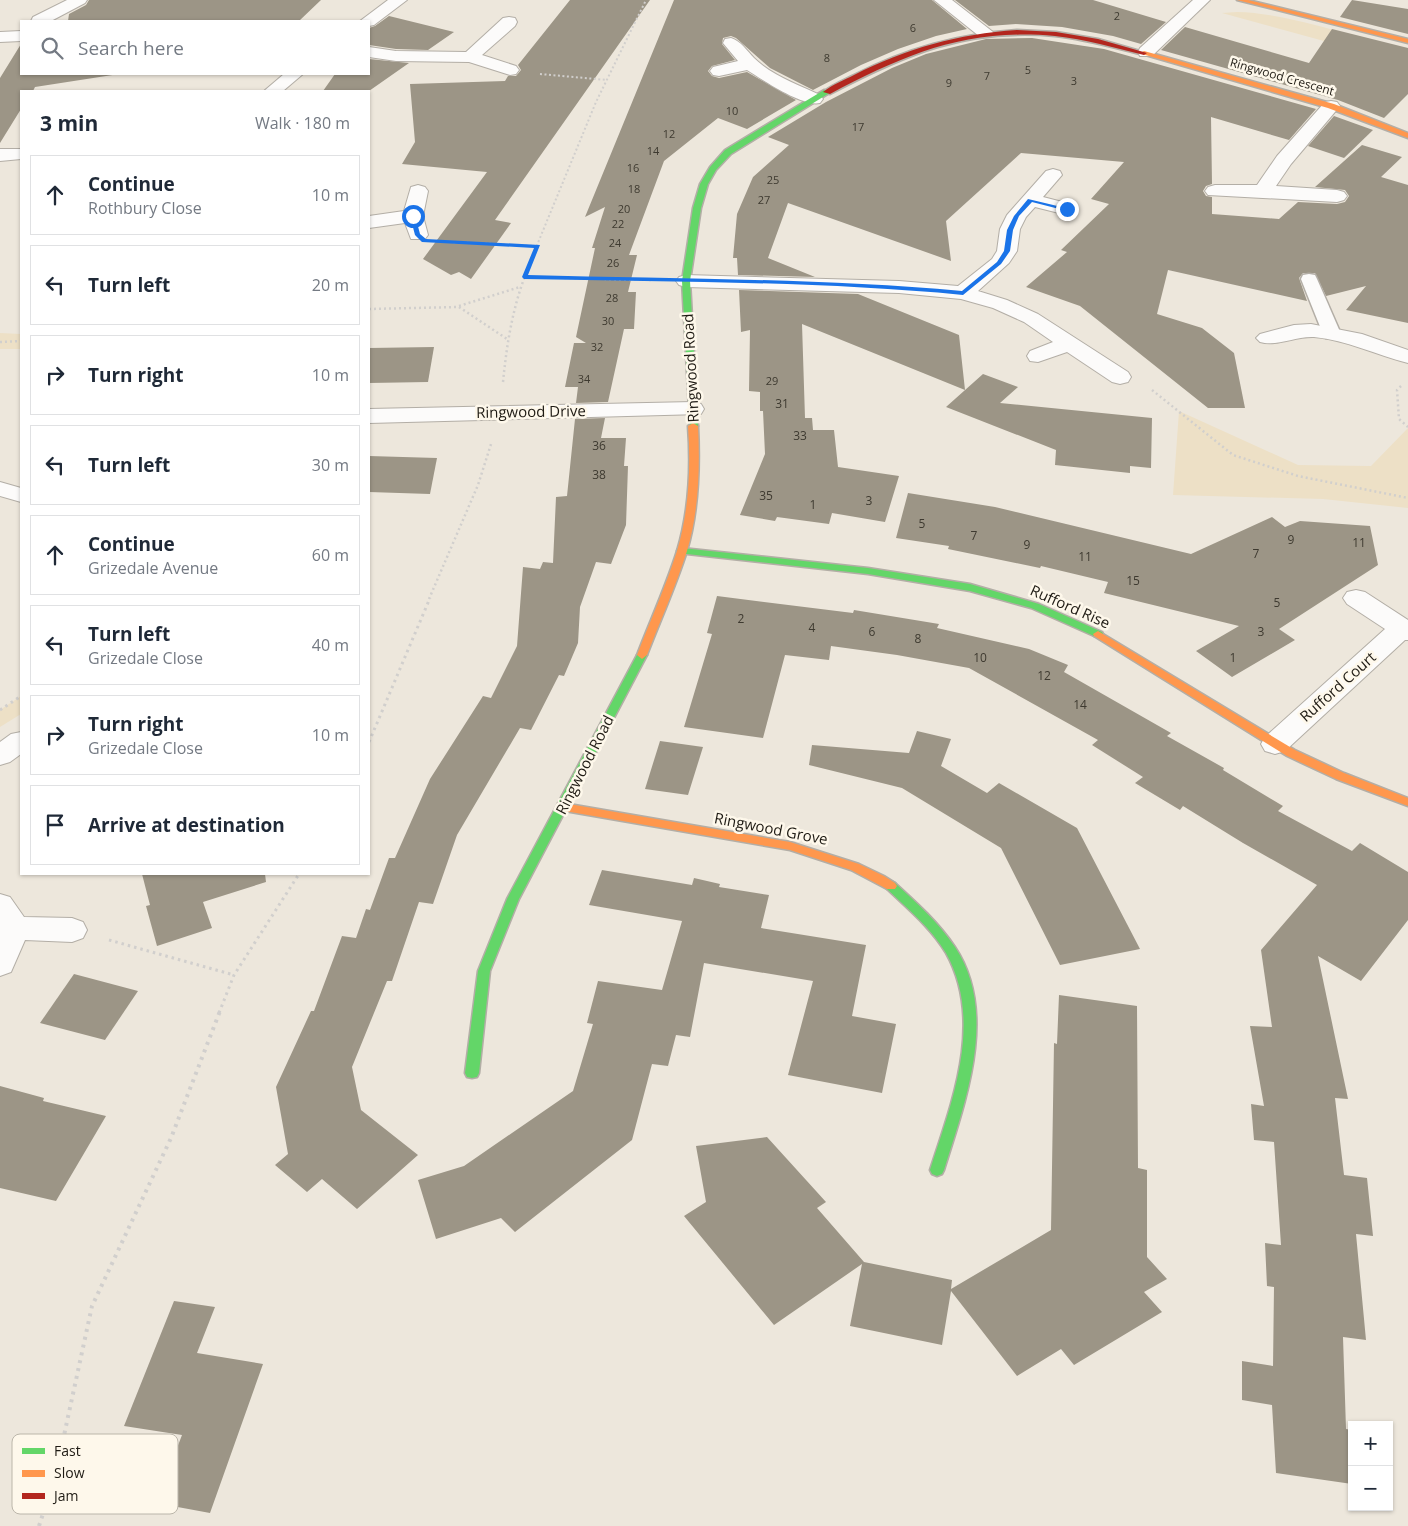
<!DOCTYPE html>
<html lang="en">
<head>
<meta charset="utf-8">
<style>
  :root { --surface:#fff; --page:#f2f2f3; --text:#1f2937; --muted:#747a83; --line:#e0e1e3 }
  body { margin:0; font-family:"Open Sans",sans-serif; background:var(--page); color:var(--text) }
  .controls { position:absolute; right:15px; bottom:15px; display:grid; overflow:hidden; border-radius:0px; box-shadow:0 1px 4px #0004 }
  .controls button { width:45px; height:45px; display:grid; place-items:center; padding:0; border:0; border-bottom:1px solid var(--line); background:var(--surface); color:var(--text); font:25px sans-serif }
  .stop { position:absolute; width:15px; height:15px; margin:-11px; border:4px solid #1a73e8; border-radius:50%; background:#fff }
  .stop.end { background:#1a73e8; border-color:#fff; box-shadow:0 1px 5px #0008 }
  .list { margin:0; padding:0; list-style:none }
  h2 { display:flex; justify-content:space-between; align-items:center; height:65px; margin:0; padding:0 20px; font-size:21px }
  h2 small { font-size:16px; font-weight:400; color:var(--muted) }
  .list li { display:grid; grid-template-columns:32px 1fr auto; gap:15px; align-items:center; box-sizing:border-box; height:80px; margin:0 10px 10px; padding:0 10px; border:1px solid var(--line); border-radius:0px }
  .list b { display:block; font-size:19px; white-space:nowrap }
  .list p { margin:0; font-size:16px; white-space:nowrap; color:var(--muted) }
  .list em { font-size:16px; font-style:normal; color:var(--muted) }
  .icon { flex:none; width:28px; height:28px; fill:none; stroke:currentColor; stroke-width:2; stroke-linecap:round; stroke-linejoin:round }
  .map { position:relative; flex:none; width:1408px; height:1526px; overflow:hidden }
  .search { position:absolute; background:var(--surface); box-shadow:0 1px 4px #0004; left:20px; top:20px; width:350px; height:55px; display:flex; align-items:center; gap:12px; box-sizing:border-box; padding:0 18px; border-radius:0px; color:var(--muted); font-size:19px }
  .panel { position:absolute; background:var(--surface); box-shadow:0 1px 4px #0004; left:20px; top:90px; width:350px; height:785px; border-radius:0px }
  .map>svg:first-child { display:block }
</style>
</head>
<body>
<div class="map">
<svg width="1408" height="1526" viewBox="0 0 1408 1526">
  <rect width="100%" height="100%" fill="#ede7dc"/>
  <g fill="#ede0c6">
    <path d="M1237,12C1289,13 1357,38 1408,51V64L1222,13Z"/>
    <path d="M0,333L21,334V349H0Z"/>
    <path d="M1179,411L1298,465L1371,466L1408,428V508L1323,499L1173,495Z"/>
    <path d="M21,696V714L0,727V710Z"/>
  </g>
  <g fill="#9c9586">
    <path d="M89,0H321L299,21H68L69,14L86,5Z"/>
    <path d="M570,0H650L495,220L511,223L471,279L459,272L451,275L423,259L487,172L402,164L415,142L410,84L505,81L508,76H516L521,70L518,65Z"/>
    <path d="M674,0H932L967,29L936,36L898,49L861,65L813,90L770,68L736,38L731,36L723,38L722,44L735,60L712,66L708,71L712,76L719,78L747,72L796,100L747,129L718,118L664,161L629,255H637L628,292H636L634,329H624L608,402L576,403L578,387H565L574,343H586L576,337L595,248H592L605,207L585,217Z"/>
    <path d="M955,0H1093L1166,22L1141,44L1113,36L1062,27L1016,24L989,26Z"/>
    <path d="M1352,0L1408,9V34L1340,17Z"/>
    <path d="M389,16L454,32L428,50L396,49L369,45V28L375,26Z"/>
    <path d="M1185,27L1309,63L1332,29L1408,48V94L1384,118L1338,100L1161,50Z"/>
    <path d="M1032,38L1104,49L1316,109L1289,140L1211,117L1212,184L1206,186L1203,191L1206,196L1212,197V214L1279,219L1298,202L1337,204L1345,202L1349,196L1345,190L1315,187L1362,145L1402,157L1381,177L1408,185V323L1346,310L1366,286L1326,296L1315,273H1303L1299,278L1307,301L1168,270L1157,314L1202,328L1234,353L1245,408H1208L1080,306L1026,287L1067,252L1061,250L1109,204L1091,199L1124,162L1021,153L946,221L951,261L788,203L768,258L815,277L738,275L737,258H733L737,214L753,177L789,145L768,137L826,102L892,68L926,54L986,39Z"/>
    <path d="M21,44V74H119L35,87L33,91H21V109L0,143V78Z"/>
    <path d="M369,59L409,63L369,91H323L335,74H369Z"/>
    <path d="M1334,116L1373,130L1344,158L1308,146Z"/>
    <path d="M739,290L858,294L959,335L965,390L802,324L805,418H812L813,430H834L838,467L899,476L885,522L832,513L829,524L777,517L775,521L740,515L765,454L763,411H760V392L749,391L750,330L741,332Z"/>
    <path d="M434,347L428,382L369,383V348Z"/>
    <path d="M983,374L1018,387L1000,403L1152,418L1151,468L1130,466V473L1055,465L1056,450L946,407Z"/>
    <path d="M605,418L601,438H626L624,466H628L626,525L611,564L596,562L580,607L578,643L564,676L559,675L531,730L520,728L457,835L433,904L419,902L392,981H387L352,1067L361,1110L418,1155L357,1209L322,1179L307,1192L275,1165L288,1154L276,1087L311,1011H314L342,936L356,938L366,909L370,910L389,858H395L430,779L483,696L491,698L517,646L523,567L540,569L543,562L553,563L556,497L567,496L575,419Z"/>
    <path d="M369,456L437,458L430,494L369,492Z"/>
    <path d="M908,493L995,507L1191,554L1272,517L1285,527L1300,521L1370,526L1378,565L1279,629L1295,640L1232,677L1196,651L1239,626L1104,593L1108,582L1041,566L1040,568L948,549L949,546L896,538Z"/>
    <path d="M717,596L853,613L854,610L939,624L937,628L1029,649L1068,665L1064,672L1171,733L1167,736L1224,768L1223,770L1283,806L1278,811L1352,851L1360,843L1408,872V920L1361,981L1318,956L1348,1099L1335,1098L1344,1175L1367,1178L1373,1236L1356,1234L1366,1340L1343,1337L1346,1429L1352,1430V1484L1276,1473L1272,1405L1242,1400V1361L1273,1366L1274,1287L1267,1286L1265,1243L1281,1245L1274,1142L1254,1140L1251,1104L1264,1106L1250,1026L1272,1027L1261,950L1317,885L1243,843L1183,806L1180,810L1135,783L1143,777L1092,745L1098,740L969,668L897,655L831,646L829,660L785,655L763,738L684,727L712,634L707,633Z"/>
    <path d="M917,731L951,739L941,766L987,793L999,783L1077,828L1140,949L1060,965L1001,848L902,788L809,765L812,745L909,753Z"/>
    <path d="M660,741L703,747L688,795L645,789Z"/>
    <path d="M602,870L692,885L694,878L720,884L719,887L769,895L761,928L866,945L852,1016L896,1024L882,1093L788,1075L813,981L704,963L690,1037L676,1035L668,1066L652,1064L632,1140L515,1232L501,1218L436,1239L418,1180L464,1166L573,1091L593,1024L587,1023L598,981L662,990L682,921L589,905Z"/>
    <path d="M142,874H265L266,882L203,902L212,928L157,946L146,906L150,905Z"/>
    <path d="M74,974L138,991L105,1040L40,1023Z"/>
    <path d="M1059,995L1137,1006L1138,1168L1147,1170V1257L1167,1279L1144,1292L1162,1312L1074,1365L1061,1349L1017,1376L951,1291L942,1345L850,1326L862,1264L774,1325L684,1216L706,1202L696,1146L767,1137L826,1202L817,1208L864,1262L952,1280L951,1289L1051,1230L1054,1043L1057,1044Z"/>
    <path d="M0,1086L44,1098L43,1101L106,1116L56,1201L0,1188Z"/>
    <path d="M174,1301L215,1307L197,1353L263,1364L210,1513L156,1503L182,1435L124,1426Z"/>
  </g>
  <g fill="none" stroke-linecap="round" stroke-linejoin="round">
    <defs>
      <path id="lane" d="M1309,274L1315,275L1317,279L1341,334L1338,338H1326L1323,334L1301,279L1303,275Z"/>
      <g id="street">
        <path d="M67,0H87L85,3L51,21H31L33,17Z"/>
        <path d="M388,0H407L374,25L369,26V21H360Z"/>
        <path d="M934,0H952L993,32L991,36H979Z"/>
        <path d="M1193,0H1210L1152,56H1140L1138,52L1140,48Z"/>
        <path d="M509,17L515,18L517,22L515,26L482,55L516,66L519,70L516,74L510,75L469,62L396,61L369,57V47L396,51L466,52L503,18Z"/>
        <path d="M21,31V41L0,42V32Z"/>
        <path d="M731,38C741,41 747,51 754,58C771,75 799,85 820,95L823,99L820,103C802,107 763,80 747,70L719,76L713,75L710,71L713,67L738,61L723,43L725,39Z"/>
        <path d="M284,74H303L283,91H264Z"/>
        <path d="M1331,101L1337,102L1340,106L1291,164L1276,186L1337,190L1344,192L1347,196L1344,200L1337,202L1208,195L1205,191L1208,187L1215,185H1257L1277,156L1325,102Z"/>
        <path d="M0,149H21V159L0,161Z"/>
        <path d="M1053,169L1060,171L1062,175L1043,197L1074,205L1077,209L1074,213L1067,215L1035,207L1026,217L1020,229L1017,251L1009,263L978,291L1007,300L1038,314L1128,372L1131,377L1128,382L1120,384L1112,382L1067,352L1038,362L1030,361L1027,356L1030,351L1053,342L1024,322L993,308L961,299L899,293L686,287L679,285L676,281L679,277L686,275L899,281L958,286L992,259L997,251L1000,229L1007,215L1046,171Z"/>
        <path d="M418,185L425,187L428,191L423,216L428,235L425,239H411L405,223L369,228V216L404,211L411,187Z"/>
        <path d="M1311,324L1362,334L1408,350V363C1376,355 1347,340 1314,337C1295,336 1277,347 1260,342L1256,338L1260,334L1294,325Z"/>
        <path d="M693,402L701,404L704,409L701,414L369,423V409Z"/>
        <path d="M0,482L21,488V502L0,496Z"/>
        <path d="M1356,590L1365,592L1408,620V640H1405L1285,751L1275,754L1265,751L1261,744L1265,737L1385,629L1347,604L1343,598L1347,592Z"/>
        <path d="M21,732V754L10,762L0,765V742L11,734Z"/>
        <path d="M0,894L10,897L24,917L72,918L83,922L87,930L83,938L72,942L25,940L11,972L0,976Z"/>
      </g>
      <g id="fast">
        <path d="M824,90L831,92L731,154L716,170L708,184L701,208L690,281L698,426L693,429L690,428L682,281L693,208L700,184L710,167L725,150Z"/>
        <path d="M682,548L868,568L970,584L1039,604L1102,632L1103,634L1102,636H1094L1031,608L970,591L868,574L678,553L677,551L678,549Z"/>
        <path d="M642,651L647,655L519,899L490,971L479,1073L477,1077L472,1078L467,1077L465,1073L478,971L507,899L637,655Z"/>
        <path d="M891,881L895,883C917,903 938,922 955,947C999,1013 965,1102 944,1170L942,1174L937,1176L932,1174L930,1170C952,1102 984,1021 946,953C931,928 908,909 887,889L885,886L887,883Z"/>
      </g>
      <g id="slow">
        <path d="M1237,0H1248L1408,39V43Z"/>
        <path d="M1144,51L1334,104L1408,133V138L1328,108L1142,54V52Z"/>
        <path d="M693,423L698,426C700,467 699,511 687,551C676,586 660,621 647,655L642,659L637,655C650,621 666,586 677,551C689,511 691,467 688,426Z"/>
        <path d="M1098,631L1295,750L1344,773L1408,798V806L1336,779L1287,756L1094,636L1093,634Z"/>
        <path d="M563,803L790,842L859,864L884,876L895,883L897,886L895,889H887L851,870L790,850L559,810L557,807L559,804Z"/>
      </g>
      <path id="jam" d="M1017,30L1056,32L1098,39L1147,53L1144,55C1115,48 1085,39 1055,36C966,28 906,54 830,94L823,92C832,85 844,80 854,75C907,48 958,34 1017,30Z"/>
    </defs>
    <use href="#lane" stroke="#b3aea6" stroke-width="3"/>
    <use href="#street" stroke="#b3aea6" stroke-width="2"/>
    <use href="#fast" stroke="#b3aea6" stroke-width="3"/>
    <use href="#slow" stroke="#b3aea6" stroke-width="3"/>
    <use href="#jam" stroke="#b3aea6" stroke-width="3"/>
    <g stroke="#d1cfcd" stroke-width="2" stroke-dasharray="2 2.5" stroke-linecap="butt">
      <path d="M540,74L607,80"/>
      <path d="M449,242L537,246"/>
      <path d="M528,267L596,102L646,0"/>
    </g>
    <g stroke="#d1cfcd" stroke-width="2.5" stroke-dasharray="2 3" stroke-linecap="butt">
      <path d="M524,277L653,280"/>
      <path d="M459,306L520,287"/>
      <path d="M369,309L459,307L507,339"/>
      <path d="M0,342L21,341"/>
      <path d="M503,382C507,342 513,304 529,266"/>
      <path d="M1401,386L1397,390L1399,419L1408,427"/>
      <path d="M1152,390L1233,455L1298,476L1408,498"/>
      <path d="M429,599L478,485L491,444"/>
    </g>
    <g stroke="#d1cfcd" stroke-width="3" stroke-dasharray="2.5 4" stroke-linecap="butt">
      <path d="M0,710L21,696"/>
      <path d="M369,742L430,598"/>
      <path d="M109,940L234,975"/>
      <path d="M219,1013L234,975L299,874"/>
    </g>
    <path stroke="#d1cfcd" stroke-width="4" stroke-dasharray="3 5" stroke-linecap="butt" d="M39,1526L55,1477L92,1306L171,1138L220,1011"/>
    <use href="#lane" fill="#fcfbfa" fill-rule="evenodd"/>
    <use href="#street" fill="#fcfbfa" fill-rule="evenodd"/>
    <use href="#fast" fill="#63d668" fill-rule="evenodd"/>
    <use href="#slow" fill="#ff974d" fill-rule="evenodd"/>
    <use href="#jam" fill="#b3261e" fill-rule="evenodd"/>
  </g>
  <path fill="#1a73e8" d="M1028,199L1070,209L1067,211L1032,202L1019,216L1013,230L1010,251L1001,264L963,295C817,281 671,282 524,279L522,277L534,248L422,242L415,235L410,216L415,215L420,234L426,239L540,245L528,275C673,279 818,278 962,291L997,262L1004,251L1007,230L1014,216Z"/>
  <g text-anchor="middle" stroke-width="5" stroke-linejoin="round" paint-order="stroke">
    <g font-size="11" fill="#3e3a30">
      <text x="1117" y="20">2</text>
      <text x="913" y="32">6</text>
      <text x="827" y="62">8</text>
      <text x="1028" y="74">5</text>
      <text x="987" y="80">7</text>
      <text x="1074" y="85">3</text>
      <text x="949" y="87">9</text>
      <text x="732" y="115">10</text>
      <text x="858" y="131">17</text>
      <text x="669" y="138">12</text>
      <text x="653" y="155">14</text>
      <text x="633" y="172">16</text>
      <text x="773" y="184">25</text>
      <text x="634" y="193">18</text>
      <text x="764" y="204">27</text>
      <text x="624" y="213">20</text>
      <text x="618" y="228">22</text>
      <text x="615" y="247">24</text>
      <text x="613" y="267">26</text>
      <text x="612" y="302">28</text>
      <text x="608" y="325">30</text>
      <text x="597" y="351">32</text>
      <text x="584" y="383">34</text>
      <text x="772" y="385">29</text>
    </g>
    <g font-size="12" fill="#1f1b14" stroke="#fef8eb">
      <text transform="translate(1282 77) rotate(16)" y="4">Ringwood Crescent</text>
    </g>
    <g font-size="12" fill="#3e3a30">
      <text x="782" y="408">31</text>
      <text x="800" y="440">33</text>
      <text x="599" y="450">36</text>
      <text x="599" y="479">38</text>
      <text x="766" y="500">35</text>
      <text x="869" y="505">3</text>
      <text x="813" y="509">1</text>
      <text x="922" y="528">5</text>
      <text x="974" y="540">7</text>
      <text x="1291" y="544">9</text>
      <text x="1359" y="547">11</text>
      <text x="1027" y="549">9</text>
      <text x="1256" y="558">7</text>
      <text x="1085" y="561">11</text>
      <text x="1133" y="585">15</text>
      <text x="1277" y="607">5</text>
      <text x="741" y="623">2</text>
      <text x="812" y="632">4</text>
      <text x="872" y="636">6</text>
      <text x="1261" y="636">3</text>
      <text x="918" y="643">8</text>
      <text x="980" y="662">10</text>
      <text x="1233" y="662">1</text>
      <text x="1044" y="680">12</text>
      <text x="1080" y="709">14</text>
    </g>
    <g font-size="15" fill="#1f1b14" stroke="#fef8eb">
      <text transform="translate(691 368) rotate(-93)" y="5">Ringwood Road</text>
      <text transform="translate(531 412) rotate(-1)" y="5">Ringwood Drive</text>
      <text transform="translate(1070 607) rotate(24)" y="5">Rufford Rise</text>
      <text transform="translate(1338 687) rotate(-42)" y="5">Rufford Court</text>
      <text transform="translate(585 765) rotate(-63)" y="5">Ringwood Road</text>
      <text transform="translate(771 829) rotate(11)" y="5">Ringwood Grove</text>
    </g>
  </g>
  <rect x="12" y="1434" width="166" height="80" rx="8" fill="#fef8eb" stroke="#bbb6aa" stroke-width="1"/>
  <rect x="22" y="1448" width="23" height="6" fill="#63d668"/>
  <rect x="22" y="1470" width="23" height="7" fill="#ff974d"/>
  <rect x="22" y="1493" width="23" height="6" fill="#b3261e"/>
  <g font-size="14" fill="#1f1b14">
    <text x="54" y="1456">Fast</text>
    <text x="54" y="1478">Slow</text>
    <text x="54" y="1501">Jam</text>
  </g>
</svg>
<div class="controls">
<button>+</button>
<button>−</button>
</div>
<div class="stop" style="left:413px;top:216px"></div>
<div class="stop end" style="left:1067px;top:209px"></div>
<div class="search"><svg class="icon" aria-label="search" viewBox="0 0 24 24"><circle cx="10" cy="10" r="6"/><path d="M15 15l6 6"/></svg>Search here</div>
<section class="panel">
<h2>3 min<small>Walk · 180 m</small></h2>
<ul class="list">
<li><svg class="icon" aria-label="ahead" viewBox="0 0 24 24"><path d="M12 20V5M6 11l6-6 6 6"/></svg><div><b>Continue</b><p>Rothbury Close</p></div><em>10 m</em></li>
<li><svg class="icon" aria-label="left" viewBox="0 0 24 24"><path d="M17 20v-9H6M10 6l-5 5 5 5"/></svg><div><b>Turn left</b></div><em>20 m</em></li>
<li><svg class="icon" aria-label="right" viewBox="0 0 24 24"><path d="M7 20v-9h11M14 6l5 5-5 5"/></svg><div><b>Turn right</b></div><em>10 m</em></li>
<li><svg class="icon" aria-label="left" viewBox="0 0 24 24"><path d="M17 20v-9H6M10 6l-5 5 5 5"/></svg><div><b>Turn left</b></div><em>30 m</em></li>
<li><svg class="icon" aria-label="ahead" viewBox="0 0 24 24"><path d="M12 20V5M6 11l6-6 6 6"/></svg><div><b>Continue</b><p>Grizedale Avenue</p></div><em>60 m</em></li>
<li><svg class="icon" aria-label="left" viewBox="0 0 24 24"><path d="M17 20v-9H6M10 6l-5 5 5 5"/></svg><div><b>Turn left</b><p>Grizedale Close</p></div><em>40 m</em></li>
<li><svg class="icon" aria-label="right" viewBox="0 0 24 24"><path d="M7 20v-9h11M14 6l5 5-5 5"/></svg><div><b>Turn right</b><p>Grizedale Close</p></div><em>10 m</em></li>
<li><svg class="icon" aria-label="arrive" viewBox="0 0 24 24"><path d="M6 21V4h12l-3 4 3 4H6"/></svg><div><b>Arrive at destination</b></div></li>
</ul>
</section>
</div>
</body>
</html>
